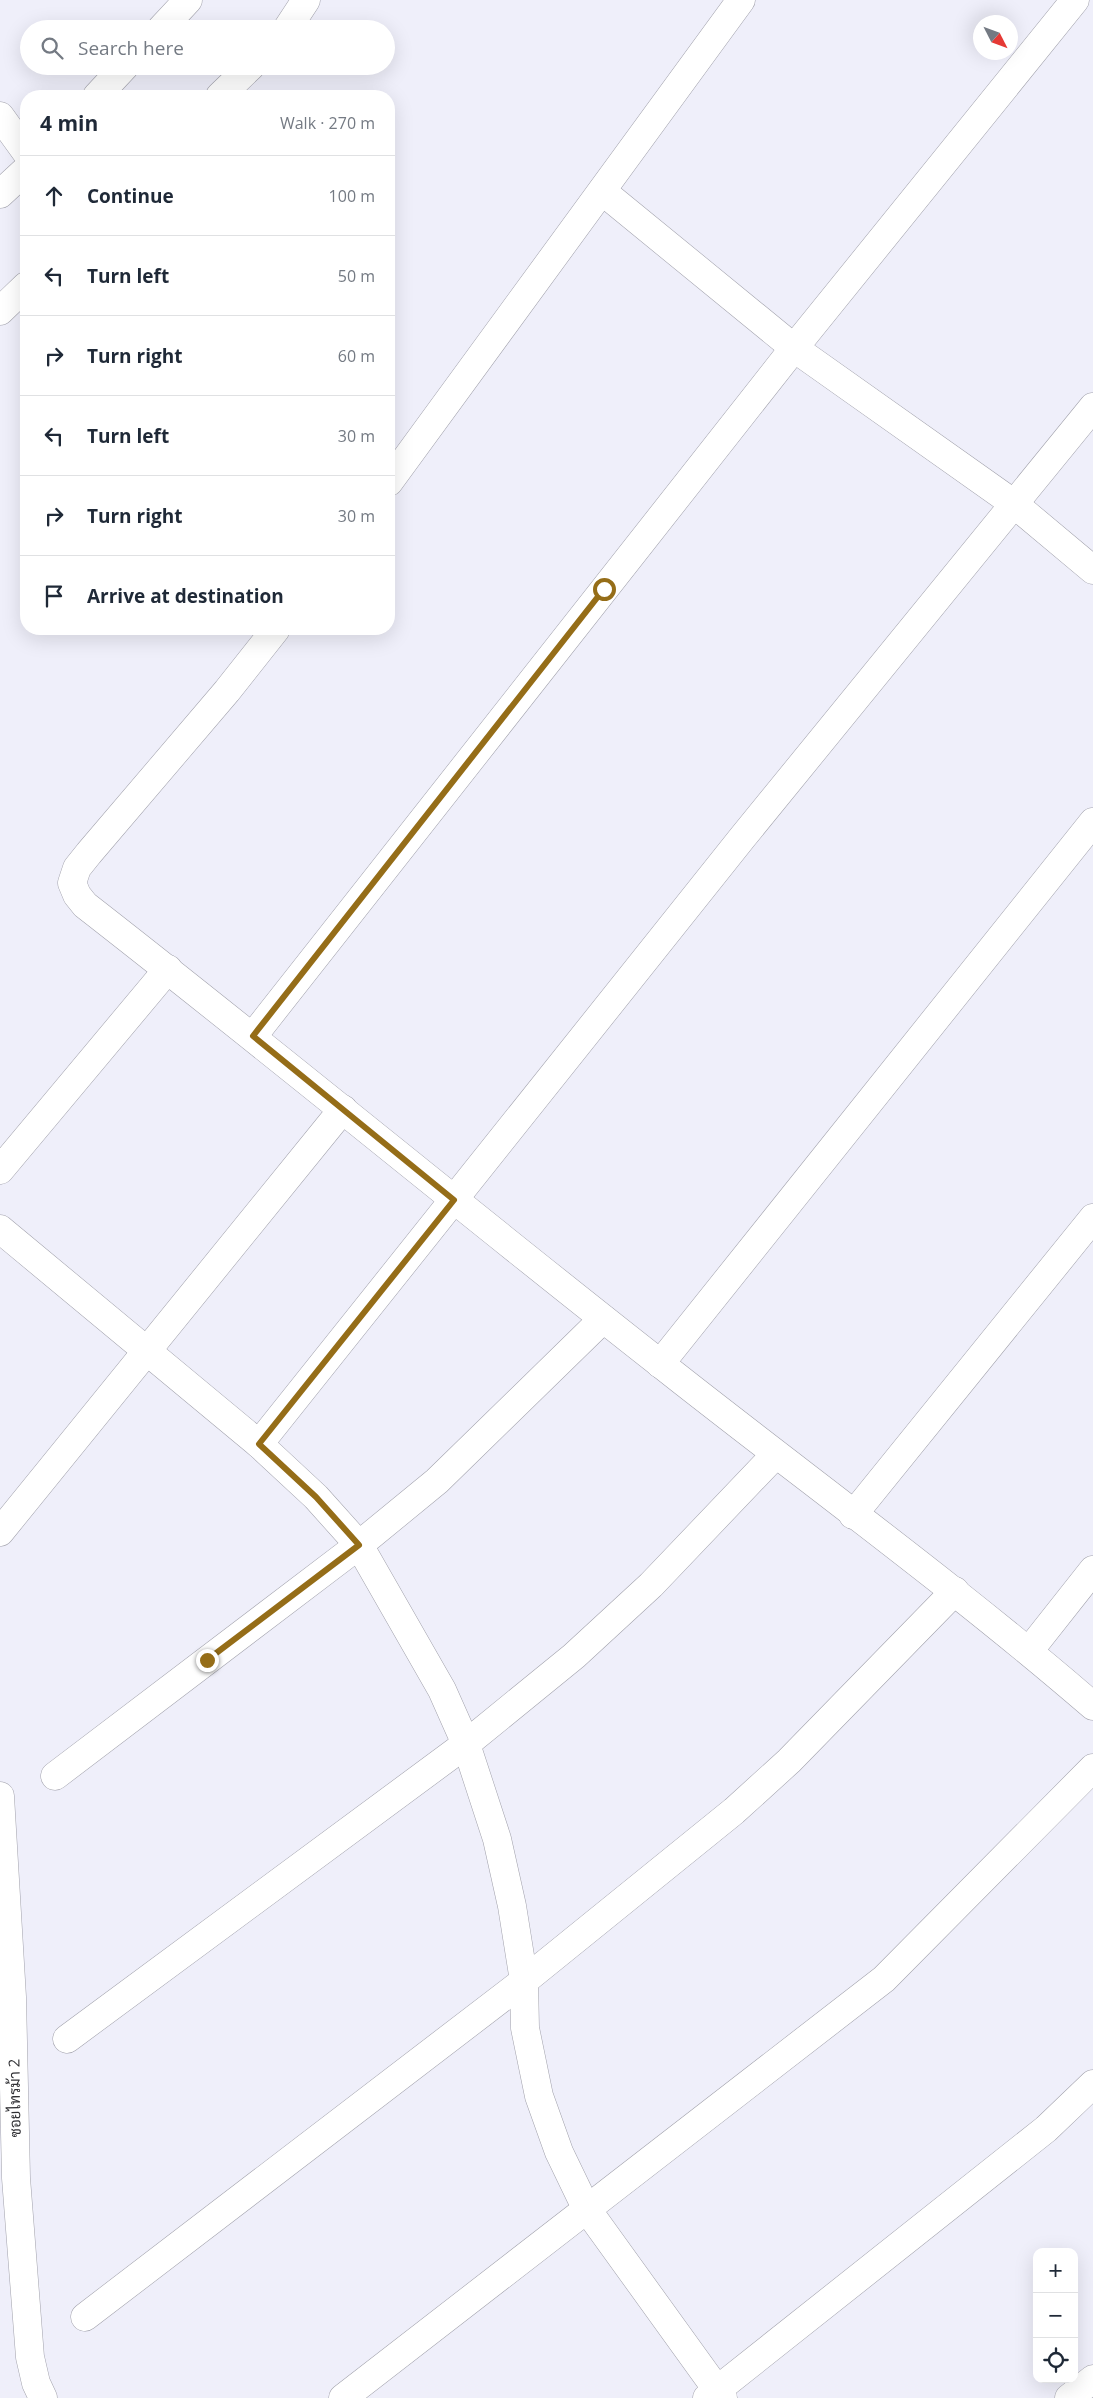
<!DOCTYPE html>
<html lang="en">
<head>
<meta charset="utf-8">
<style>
  :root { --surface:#fff; --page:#f2f2f3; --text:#1f2937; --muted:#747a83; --line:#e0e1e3 }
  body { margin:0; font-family:"Open Sans",Sarabun,sans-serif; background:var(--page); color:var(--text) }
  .controls { position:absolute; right:15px; bottom:15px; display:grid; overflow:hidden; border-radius:10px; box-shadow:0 5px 20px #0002 }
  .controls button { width:45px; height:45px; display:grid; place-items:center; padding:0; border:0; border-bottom:1px solid var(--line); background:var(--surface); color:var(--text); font:25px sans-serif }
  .compass { position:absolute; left:973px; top:15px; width:45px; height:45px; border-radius:50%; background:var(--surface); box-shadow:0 5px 20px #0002; rotate:132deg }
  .stop { position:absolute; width:15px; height:15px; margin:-11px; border:4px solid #956d18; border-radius:50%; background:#fff }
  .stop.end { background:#956d18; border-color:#fff; box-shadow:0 1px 5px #0008 }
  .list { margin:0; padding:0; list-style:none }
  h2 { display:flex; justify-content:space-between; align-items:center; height:65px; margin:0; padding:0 20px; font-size:21px }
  h2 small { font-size:16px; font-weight:400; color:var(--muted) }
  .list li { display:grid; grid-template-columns:32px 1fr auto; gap:15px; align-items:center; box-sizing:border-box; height:80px; padding:0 20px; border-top:1px solid var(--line) }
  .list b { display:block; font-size:19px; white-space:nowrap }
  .list em { font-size:16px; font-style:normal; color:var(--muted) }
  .icon { flex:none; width:28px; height:28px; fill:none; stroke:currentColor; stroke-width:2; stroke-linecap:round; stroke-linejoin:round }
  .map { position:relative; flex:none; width:1093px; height:2398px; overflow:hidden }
  .search { position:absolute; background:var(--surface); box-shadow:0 5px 20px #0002; left:20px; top:20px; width:375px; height:55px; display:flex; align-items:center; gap:12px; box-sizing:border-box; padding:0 18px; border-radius:28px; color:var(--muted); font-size:19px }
  .panel { position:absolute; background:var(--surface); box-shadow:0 5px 20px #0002; left:20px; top:90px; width:375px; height:545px; border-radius:20px }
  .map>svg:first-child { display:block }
</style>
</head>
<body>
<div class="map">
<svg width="1093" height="2398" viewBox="0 0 1093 2398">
  <rect width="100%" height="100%" fill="#efeffa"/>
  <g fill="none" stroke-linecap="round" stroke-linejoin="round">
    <defs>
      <g id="minor">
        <path d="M161,29L188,0"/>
        <path d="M287,29L306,0"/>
        <path d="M97,96L125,66"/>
        <path d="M220,96L251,66"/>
        <path d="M0,116L26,152"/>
        <path d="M602,191L794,348L1013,503L1093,570"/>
        <path d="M0,194L26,170"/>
        <path d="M0,311L26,286"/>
        <path d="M389,482L741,0"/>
        <path d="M276,629L227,691L89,853L77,868L72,883L77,895L85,905C279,1056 468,1213 662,1365C806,1479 954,1586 1093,1706"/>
        <path d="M253,1036L794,348L1075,0"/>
        <path d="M0,1170L168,969"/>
        <path d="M0,1229L259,1444L316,1497L359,1545L442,1690L466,1744L497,1839L512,1906L524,1981L525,2028L539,2096L559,2152L586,2208L723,2398"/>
        <path d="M660,1364L1093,822"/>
        <path d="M259,1444L742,838L1093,407"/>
        <path d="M853,1515L1093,1218"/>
        <path d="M0,1532L343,1109"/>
        <path d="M1029,1651L1093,1570"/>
        <path d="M55,1776L359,1545L437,1481L603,1319"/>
        <path d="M0,1796L12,1997L16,2178L30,2357L36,2383L43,2398"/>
        <path d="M67,2039L466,1744L574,1656L651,1585L775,1455"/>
        <path d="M85,2317L524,1981L734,1811L789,1761L955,1591"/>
        <path d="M343,2398L884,1979L1093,1768"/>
        <path d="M707,2398L1046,2129L1093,2084"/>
        <path d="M1069,2398L1093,2379"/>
      </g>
    </defs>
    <use href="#minor" stroke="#a1a1ab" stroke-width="29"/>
    <use href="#minor" stroke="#fff" stroke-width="28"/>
  </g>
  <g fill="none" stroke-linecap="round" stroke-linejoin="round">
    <path stroke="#956d18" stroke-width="6" d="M207,1660L359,1545L316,1497L259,1444L454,1200L253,1036L604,589"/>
  </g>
  <g text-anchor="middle" stroke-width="4" stroke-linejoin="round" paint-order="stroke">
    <g font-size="15" fill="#2f2f33" stroke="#fff">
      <text transform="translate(15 2098) rotate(-91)" y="5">ซอยไทรม้า 2</text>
    </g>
  </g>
</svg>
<div class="controls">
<button>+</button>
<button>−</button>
<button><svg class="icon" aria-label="locate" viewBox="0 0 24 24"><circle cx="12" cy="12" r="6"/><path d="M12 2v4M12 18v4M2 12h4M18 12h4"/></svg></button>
</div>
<svg class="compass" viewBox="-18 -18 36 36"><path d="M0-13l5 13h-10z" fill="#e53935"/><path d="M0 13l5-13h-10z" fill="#747a83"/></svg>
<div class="stop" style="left:604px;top:589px"></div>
<div class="stop end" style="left:207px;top:1660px"></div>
<div class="search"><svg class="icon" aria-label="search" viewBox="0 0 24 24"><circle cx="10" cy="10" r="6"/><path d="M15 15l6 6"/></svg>Search here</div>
<section class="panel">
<h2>4 min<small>Walk · 270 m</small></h2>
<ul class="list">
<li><svg class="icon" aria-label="ahead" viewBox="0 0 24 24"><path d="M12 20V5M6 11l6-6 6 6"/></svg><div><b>Continue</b></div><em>100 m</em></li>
<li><svg class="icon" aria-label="left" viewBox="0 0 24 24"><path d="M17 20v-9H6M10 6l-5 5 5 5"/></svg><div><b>Turn left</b></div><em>50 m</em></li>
<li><svg class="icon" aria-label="right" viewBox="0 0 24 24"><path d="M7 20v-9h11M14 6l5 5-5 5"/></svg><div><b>Turn right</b></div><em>60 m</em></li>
<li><svg class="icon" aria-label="left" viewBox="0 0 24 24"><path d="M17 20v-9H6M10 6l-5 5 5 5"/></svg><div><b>Turn left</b></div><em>30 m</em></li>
<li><svg class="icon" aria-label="right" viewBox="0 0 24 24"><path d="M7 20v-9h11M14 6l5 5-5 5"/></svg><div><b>Turn right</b></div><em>30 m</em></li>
<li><svg class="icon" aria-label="arrive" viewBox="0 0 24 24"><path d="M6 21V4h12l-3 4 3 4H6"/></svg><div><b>Arrive at destination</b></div></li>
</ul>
</section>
</div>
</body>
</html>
